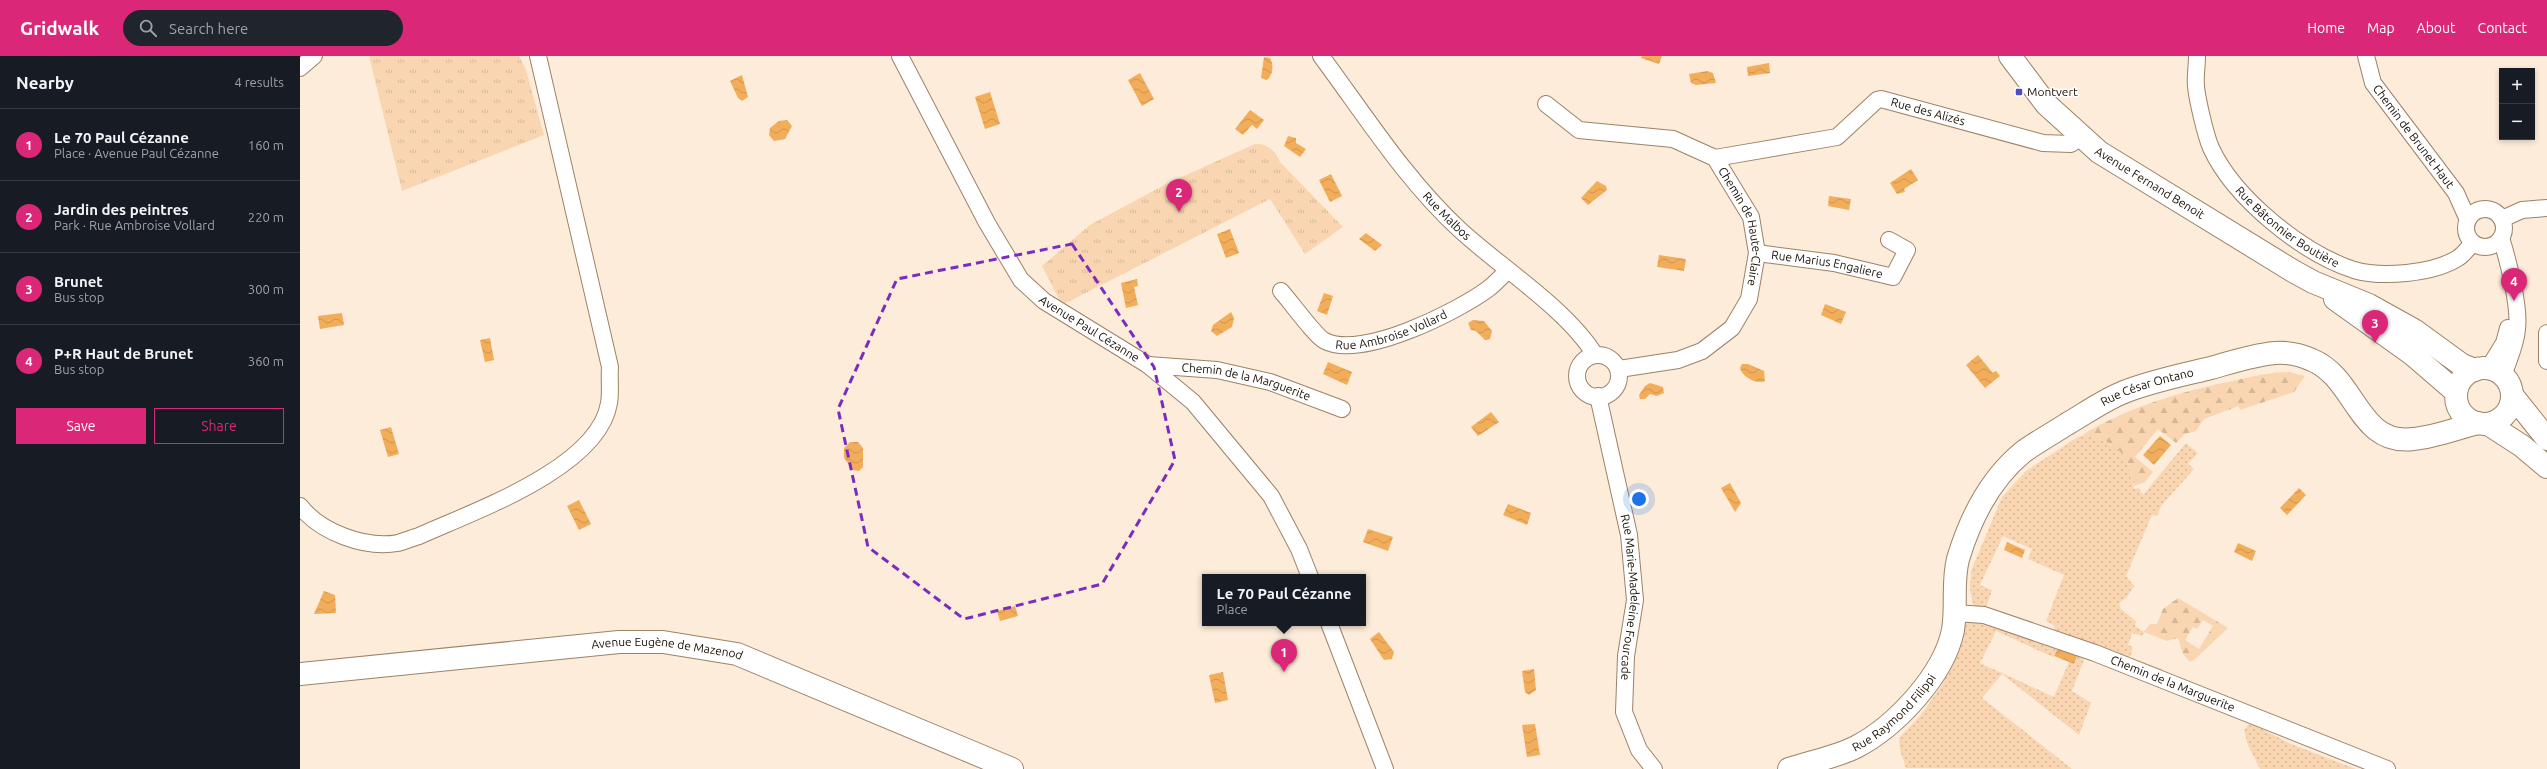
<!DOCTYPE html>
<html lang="en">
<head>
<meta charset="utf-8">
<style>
  :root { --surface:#171b24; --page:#20242c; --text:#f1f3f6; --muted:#9ea1a6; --line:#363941; --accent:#db2777 }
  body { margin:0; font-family:Ubuntu,sans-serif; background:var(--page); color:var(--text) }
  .controls { position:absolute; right:12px; top:12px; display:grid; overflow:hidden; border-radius:0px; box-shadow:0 2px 6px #0003 }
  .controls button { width:36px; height:36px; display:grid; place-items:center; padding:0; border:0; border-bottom:1px solid var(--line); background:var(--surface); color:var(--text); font:20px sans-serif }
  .you { position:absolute; left:1339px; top:443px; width:14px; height:14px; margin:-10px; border:3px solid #fff; border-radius:50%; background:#1a73e8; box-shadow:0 0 0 6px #1a73e833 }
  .badge { display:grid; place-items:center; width:26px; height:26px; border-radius:50%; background:var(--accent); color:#fff; font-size:13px; font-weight:700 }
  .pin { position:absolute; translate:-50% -33px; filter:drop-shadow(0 1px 2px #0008) }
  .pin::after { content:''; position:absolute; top:21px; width:14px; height:12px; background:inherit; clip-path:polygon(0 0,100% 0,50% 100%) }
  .popup { position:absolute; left:902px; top:518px; width:164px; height:52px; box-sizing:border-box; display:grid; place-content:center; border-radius:0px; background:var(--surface); filter:drop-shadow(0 1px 3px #0005); font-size:13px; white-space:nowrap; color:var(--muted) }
  .popup b { font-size:15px; color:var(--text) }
  .popup::after { content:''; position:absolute; left:50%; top:100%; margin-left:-8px; border:8px solid transparent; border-top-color:var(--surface) }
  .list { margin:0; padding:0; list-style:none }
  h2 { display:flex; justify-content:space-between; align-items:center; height:52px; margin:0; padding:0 16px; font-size:17px }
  h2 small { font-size:13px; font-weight:400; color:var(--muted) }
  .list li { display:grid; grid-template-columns:26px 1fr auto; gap:12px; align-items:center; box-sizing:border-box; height:72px; padding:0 16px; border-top:1px solid var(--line) }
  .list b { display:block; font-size:15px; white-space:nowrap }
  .list p { margin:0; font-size:13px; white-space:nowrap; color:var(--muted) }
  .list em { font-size:13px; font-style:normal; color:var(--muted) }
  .actions { display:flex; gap:8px; padding:12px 16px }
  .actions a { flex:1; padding:9px 0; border:1px solid var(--accent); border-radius:0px; text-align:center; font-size:14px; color:var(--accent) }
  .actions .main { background:var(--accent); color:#fff }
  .icon { flex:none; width:22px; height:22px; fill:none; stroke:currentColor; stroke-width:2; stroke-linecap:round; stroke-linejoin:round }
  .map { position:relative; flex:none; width:2247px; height:713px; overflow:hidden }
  header { display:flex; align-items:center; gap:24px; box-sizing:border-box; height:56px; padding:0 20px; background:var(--accent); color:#fff }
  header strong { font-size:19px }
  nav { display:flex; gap:22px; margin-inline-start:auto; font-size:14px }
  .search { width:280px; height:36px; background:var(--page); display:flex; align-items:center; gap:10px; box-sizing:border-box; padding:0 14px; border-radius:22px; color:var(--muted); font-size:15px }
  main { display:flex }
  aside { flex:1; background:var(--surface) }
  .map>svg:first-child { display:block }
</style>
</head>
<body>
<header>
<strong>Gridwalk</strong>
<div class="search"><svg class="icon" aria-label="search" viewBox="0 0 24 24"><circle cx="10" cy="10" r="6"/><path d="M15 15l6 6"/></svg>Search here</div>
<nav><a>Home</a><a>Map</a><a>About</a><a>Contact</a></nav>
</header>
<main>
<aside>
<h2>Nearby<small>4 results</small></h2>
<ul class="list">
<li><span class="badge">1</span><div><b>Le 70 Paul Cézanne</b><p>Place · Avenue Paul Cézanne</p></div><em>160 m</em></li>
<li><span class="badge">2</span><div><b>Jardin des peintres</b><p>Park · Rue Ambroise Vollard</p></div><em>220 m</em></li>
<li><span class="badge">3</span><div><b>Brunet</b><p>Bus stop</p></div><em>300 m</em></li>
<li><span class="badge">4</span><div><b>P+R Haut de Brunet</b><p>Bus stop</p></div><em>360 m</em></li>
</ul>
<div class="actions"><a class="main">Save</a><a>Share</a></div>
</aside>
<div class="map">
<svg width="2247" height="713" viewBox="0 0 2247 713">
  <defs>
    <pattern id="grass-dots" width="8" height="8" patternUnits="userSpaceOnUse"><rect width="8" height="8" fill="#f9d6b1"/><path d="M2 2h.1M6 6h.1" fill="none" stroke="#d5b797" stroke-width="1.8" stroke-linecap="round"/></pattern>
    <pattern id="forest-firs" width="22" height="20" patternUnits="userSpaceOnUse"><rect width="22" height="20" fill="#f9d6b1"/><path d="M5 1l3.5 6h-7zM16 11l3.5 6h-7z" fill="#d5b797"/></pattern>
    <pattern id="park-tufts" width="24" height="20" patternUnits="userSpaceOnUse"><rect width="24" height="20" fill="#f9d6b1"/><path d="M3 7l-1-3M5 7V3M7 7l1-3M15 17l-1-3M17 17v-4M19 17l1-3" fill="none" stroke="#d5b797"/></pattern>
    <pattern id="water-waves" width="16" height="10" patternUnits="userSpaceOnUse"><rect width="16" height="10" fill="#f2ad5b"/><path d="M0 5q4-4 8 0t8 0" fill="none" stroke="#cf944e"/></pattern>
  </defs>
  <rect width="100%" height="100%" fill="#fdecda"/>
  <g fill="url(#grass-dots)">
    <path d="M1787,378C1823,392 1827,394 1834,433L1839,432L1843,439L1886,387L1898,397L1888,408L1894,413L1861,450L1857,460L1852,459L1826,520L1834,530L1827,541L1819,547L1821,553L1836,565L1835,570L1844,576L1842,580L1832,577L1828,589L1833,591L1830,601L1862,613L1861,615L1753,576L1755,570L1746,565L1764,519L1728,503L1732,493L1703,480L1680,529L1692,534L1685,554L1673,549L1670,533L1671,515L1702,441L1726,415L1778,381Z"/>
    <path d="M1668,564L1759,590L1753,601L1696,575L1680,607L1754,641L1769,606L1774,608L1777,600L1784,604L1772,635L1791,647L1779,679L1702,618L1682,642L1772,713L1606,712L1600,694L1599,682L1621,659L1642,629Z"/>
    <path d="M1950,667L1991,688L2056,713H1960L1948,689L1944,674Z"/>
  </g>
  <g fill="url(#forest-firs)" fill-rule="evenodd">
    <path d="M1989,316L2005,320L1994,336L1940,354L1939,350L1904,363L1896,375L1885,378L1876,387L1858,373L1835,401L1853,416L1845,426L1834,430C1829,405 1825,393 1800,383C1794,381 1789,378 1782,379C1829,351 1879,336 1932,325C1951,321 1969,316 1989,316Z"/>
    <path d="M1878,542L1928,572L1894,604L1890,606L1883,598L1878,582L1867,585L1844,576L1850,568H1857L1863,553ZM1903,564L1913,570L1899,593L1885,584L1893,571L1897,573Z"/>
  </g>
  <g fill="url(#park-tufts)">
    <path d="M69,0H219L226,14L244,79L102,135Z"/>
    <path d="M955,88C967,87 976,95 980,106L1043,171L1005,198L970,143L762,249L742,210L790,169L868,127Z"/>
  </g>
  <g fill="url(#water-waves)">
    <path d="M1342,0H1362L1359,8L1341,2Z"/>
    <path d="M964,1L970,2C974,9 973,19 967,24L961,22Z"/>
    <path d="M1469,7L1470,17L1448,20L1447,11Z"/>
    <path d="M1407,15L1413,17L1416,27L1396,29L1391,27L1389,18Z"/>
    <path d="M840,17L854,43L842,50L828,24Z"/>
    <path d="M442,19L448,41L442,45L438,42L430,25Z"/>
    <path d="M690,36L700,68L685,73L675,41Z"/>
    <path d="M950,54L964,64L957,73L952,69L943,79L935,73Z"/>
    <path d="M487,64L492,70L485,83L474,85L469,79L470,72L479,65Z"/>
    <path d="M988,80L996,82V87L1006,93L1000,101L984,90Z"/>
    <path d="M1611,113L1618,124L1604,133L1605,136L1597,138L1590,127Z"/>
    <path d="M1031,118L1042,140L1030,146L1019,124Z"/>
    <path d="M1297,125L1306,130L1307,134L1288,149L1281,142Z"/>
    <path d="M1529,140L1551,143L1549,154L1528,150Z"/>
    <path d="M930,173L939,197L926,202L917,178Z"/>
    <path d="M1066,177L1082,189L1075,195L1059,183Z"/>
    <path d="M1359,199L1386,203L1384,215L1357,211Z"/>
    <path d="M837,223L838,230L834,231L838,249L826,252L821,227Z"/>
    <path d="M1024,237L1033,240L1027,259L1017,255Z"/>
    <path d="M1525,248L1546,256L1541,268L1521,259Z"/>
    <path d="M931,256L934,262L932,271L917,280L911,275L913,269Z"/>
    <path d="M42,257L44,269L20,273L18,260Z"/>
    <path d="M1173,264L1184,265L1192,275L1190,283L1185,284L1176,275L1171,274L1168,267Z"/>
    <path d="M190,282L194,304L185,306L180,284Z"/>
    <path d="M1678,299L1693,317L1696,315L1700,320L1685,332L1666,309Z"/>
    <path d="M1028,306L1052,316L1047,329L1023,318Z"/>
    <path d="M1442,308H1448L1464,315L1465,325C1457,329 1442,321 1440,312Z"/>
    <path d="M1350,327L1363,331L1364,337L1357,340L1350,338L1345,343H1340L1339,339L1345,330Z"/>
    <path d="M1191,356L1199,366L1178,380L1171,371Z"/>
    <path d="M91,371L99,398L88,401L80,374Z"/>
    <path d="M1860,380L1871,389L1854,409L1843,399Z"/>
    <path d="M550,386H558L563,392V411L559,415L553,414L544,402V392Z"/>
    <path d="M1430,427L1441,447L1435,456L1421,432Z"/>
    <path d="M1999,432L2006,439L1987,459L1980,452Z"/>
    <path d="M279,444L291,468L279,474L267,450Z"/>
    <path d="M1208,448L1231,457L1227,469L1203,459Z"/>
    <path d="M1068,473L1093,481L1088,495L1063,486Z"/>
    <path d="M1707,486L1725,494L1722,502L1704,494Z"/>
    <path d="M1938,487L1956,495L1952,505L1934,496Z"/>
    <path d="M24,535L35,539L36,557L14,558Z"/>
    <path d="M715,550L718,560L700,565L697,555Z"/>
    <path d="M1079,576L1094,596L1092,603L1084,604L1070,583Z"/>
    <path d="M1758,592L1777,600L1774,608L1754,600Z"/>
    <path d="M1234,613L1236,634L1229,639L1225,636L1222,615Z"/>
    <path d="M923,616L928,644L915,647L909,619Z"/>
    <path d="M1235,668L1240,699L1227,701L1222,669Z"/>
  </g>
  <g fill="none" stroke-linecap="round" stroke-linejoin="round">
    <defs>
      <g id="street">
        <path id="s1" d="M600,0L687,167L721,224L744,245L848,309L893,346L971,440L999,493L1010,521"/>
        <path id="s2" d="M1021,0C1065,59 1105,123 1159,173C1200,211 1267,253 1295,299"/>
        <path id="s3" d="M1897,0C1897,10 1895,21 1896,30C1897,43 1906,81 1911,92C1934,142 2002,197 2054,214C2081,222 2133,218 2158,202C2163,199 2168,192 2173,187"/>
        <path id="s4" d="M2066,0L2073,27L2156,137L2168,164"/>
        <path d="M0,12L14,0"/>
        <path id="s5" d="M1246,48L1279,74L1373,83L1415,102L1451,161L1457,197L1449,243L1432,272L1402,295L1378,304L1319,313"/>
        <path id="s6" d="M1415,102L1537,81L1577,44L1581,43L1743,87L1771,88L1781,81"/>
        <circle cx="2185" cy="172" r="19"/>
        <path d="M2202,163L2222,154L2247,152"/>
        <path d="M2201,182C2208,204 2220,251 2217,273C2216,289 2208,305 2203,320"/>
        <path id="s7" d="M1457,197L1534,207L1593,221L1607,194L1589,184"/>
        <path id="s8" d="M981,235C990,245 1016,281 1025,285C1062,304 1158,255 1188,233C1196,227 1202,220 1208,214"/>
        <path d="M2247,277V305"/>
        <circle cx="1298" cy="320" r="21"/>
        <path id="s9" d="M848,309L917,314L970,326L1042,353"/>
        <path d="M2188,313L2204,287L2208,272"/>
        <path id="s10" d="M1298,340L1329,479L1335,544L1326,600L1324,656L1339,694L1354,713"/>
        <path d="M0,450C20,476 65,493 98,487C105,485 112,482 119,480C172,456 299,412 309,347C311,336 309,323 310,311L238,0"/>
        <path id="s11" d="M1655,557L1684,559L1795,597L2087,713"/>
        <path d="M1029,567L1085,713"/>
      </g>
      <g id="secondary">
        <path id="s12" d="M1710,0L1746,48L1799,96L1993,215L2013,226L2069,249L2114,274L2162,309L2175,314"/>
        <path d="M2035,243L2112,298L2156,336"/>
        <circle cx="2184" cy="340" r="28"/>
        <path d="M2212,339L2247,383"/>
        <path d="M2188,368L2222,390L2247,411"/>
        <path id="s13" d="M0,618L319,586H363L437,598L712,713"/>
        <path id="s14" d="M1489,713C1510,706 1536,701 1556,691C1596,670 1644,619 1653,574C1657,550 1652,526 1658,503C1670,463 1690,423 1723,396C1737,386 1753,377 1767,368C1786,357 1804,344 1824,336C1852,325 1882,319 1911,312C1932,306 1953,299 1975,297C1987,296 2001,299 2012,304C2056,322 2058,390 2113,383C2135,381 2157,372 2178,367"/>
      </g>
    </defs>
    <use href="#street" stroke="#9c8267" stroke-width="18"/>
    <use href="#secondary" stroke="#9c8267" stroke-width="24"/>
    <use href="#street" stroke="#fff" stroke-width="16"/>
    <use href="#secondary" stroke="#fff" stroke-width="22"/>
  </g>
  <path fill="none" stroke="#7b2cbf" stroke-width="3" stroke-dasharray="8 5" stroke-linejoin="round" d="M772,188L854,311L875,404L802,528L664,563L568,491L538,353L597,223Z"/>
  <rect fill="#504dc4" stroke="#fff" stroke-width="1.5" x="1715" y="32" width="8" height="8" rx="2"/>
  <g text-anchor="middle" stroke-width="3" stroke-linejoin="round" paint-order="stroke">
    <g font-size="12" fill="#1a1107" stroke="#fff" text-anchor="start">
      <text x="1727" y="40">Montvert</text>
    </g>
    <g font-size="12" fill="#1a1107" stroke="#fff">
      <text dy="4" stroke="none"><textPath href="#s6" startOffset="231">Rue des Alizés</textPath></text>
      <text dy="4" stroke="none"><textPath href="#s4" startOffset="95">Chemin de Brunet Haut</textPath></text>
      <text dy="4" stroke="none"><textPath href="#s12" startOffset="191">Avenue Fernand Benoit</textPath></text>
      <text dy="4" stroke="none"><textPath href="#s2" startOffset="204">Rue Malbos</textPath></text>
      <text dy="4" stroke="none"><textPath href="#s3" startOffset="206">Rue Bâtonnier Boutière</textPath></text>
      <text dy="4" stroke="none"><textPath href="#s5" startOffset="258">Chemin de Haute-Claire</textPath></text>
      <text dy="4" stroke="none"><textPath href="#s7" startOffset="71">Rue Marius Engaliere</textPath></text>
      <text dy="4" stroke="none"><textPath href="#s8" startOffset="136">Rue Ambroise Vollard</textPath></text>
      <text dy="4" stroke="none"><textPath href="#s1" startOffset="339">Avenue Paul Cézanne</textPath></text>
      <text dy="4" stroke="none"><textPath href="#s9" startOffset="100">Chemin de la Marguerite</textPath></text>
      <text dy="4" stroke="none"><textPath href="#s14" startOffset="566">Rue César Ontano</textPath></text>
      <text dy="4" stroke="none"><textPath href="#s10" startOffset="205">Rue Marie-Madeleine Fourcade</textPath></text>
      <text dy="4" stroke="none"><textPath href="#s13" startOffset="369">Avenue Eugène de Mazenod</textPath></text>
      <text dy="4" stroke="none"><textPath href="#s11" startOffset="230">Chemin de la Marguerite</textPath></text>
      <text dy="4" stroke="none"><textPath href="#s14" startOffset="122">Rue Raymond Filippi</textPath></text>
    </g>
  </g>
</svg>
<div class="controls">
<button>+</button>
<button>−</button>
</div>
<div class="you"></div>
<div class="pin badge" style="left:984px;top:616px">1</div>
<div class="popup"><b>Le 70 Paul Cézanne</b>Place</div>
<div class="pin badge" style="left:879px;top:156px">2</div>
<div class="pin badge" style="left:2075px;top:287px">3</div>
<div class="pin badge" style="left:2214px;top:245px">4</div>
</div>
</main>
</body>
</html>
